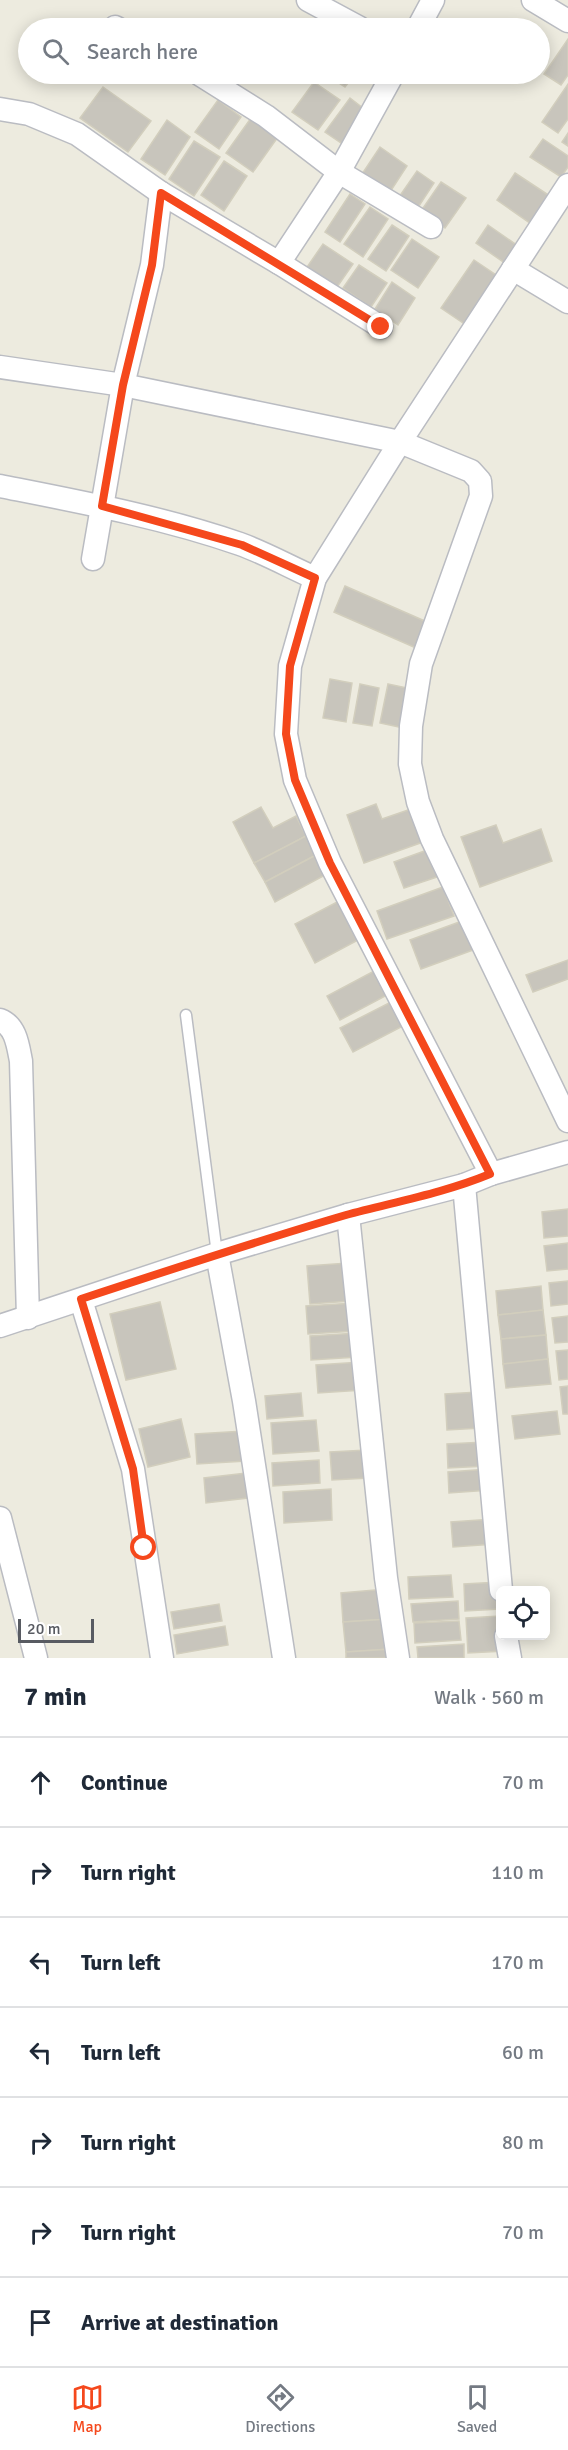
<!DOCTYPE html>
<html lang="en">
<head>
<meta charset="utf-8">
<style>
  :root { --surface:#fff; --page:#f6f6f7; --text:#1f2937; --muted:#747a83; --line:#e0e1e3; --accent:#f5481c }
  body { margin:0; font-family:Signika,sans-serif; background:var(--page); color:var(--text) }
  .controls { position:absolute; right:18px; bottom:18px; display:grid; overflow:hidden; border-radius:9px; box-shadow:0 3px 15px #0003 }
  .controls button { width:54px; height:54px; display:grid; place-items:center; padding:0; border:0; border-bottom:2px solid var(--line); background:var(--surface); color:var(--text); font:30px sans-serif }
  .scale { position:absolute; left:18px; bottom:15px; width:76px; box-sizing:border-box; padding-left:6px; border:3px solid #585b62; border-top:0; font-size:16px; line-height:21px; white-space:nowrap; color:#585b62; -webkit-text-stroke:4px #fff; paint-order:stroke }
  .stop { position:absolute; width:18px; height:18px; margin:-14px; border:4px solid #f5481c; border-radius:50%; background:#fff }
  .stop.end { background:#f5481c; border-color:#fff; box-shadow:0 2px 6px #0008 }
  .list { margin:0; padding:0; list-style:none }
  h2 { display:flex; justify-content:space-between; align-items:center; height:78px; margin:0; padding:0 24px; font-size:26px }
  h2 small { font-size:20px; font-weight:400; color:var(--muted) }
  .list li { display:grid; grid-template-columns:39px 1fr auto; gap:18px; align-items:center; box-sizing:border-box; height:90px; padding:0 24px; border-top:2px solid var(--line) }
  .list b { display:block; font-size:22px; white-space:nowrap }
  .list em { font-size:20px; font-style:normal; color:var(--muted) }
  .icon { flex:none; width:33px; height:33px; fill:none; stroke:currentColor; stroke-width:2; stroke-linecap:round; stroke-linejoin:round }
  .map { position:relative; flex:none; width:568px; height:1658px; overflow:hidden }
  .search { position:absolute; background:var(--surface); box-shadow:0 3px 15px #0003; left:18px; right:18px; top:18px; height:66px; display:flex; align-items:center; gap:15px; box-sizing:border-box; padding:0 21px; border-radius:33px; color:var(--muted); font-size:22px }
  .sheet { height:708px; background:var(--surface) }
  nav { display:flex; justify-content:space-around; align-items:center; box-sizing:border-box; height:84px; border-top:2px solid var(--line); background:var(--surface); font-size:16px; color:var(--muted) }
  nav a { display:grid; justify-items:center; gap:3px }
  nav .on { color:var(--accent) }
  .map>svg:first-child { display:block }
</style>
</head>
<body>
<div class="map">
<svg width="568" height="1658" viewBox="0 0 568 1658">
  <rect width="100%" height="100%" fill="#edebdf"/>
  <g fill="#c8c5bc" stroke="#d2cebd" stroke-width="1.5">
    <path d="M226,19L239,28H219Z"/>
    <path d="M568,39V75L561,85L544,74Z"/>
    <path d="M325,74H355L345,87Z"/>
    <path d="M489,74H504L499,81Z"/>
    <path d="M314,82L340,100L318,130L292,112Z"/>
    <path d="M568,84V119L558,133L542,122Z"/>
    <path d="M103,87L151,121L128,152L80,118Z"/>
    <path d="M350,98L368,112L344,145L325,132Z"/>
    <path d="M218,100L241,117L219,149L195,132Z"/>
    <path d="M251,118L278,137L253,172L226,153Z"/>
    <path d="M167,120L190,137L165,175L141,159Z"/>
    <path d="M568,133V146L562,142Z"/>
    <path d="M543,139L568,156V167L561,177L530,157Z"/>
    <path d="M194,141L220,157L194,196L169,179Z"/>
    <path d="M380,147L407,166L390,192L362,174Z"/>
    <path d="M224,161L247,176L224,211L201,195Z"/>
    <path d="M417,171L434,183L417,209L399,197Z"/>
    <path d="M515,173L553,198L534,226L497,200Z"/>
    <path d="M441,182L466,198L445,228L421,211Z"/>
    <path d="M350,194L365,204L340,242L325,232Z"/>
    <path d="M370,207L388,219L363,257L344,244Z"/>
    <path d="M392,225L409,236L386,271L368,259Z"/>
    <path d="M488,225L521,248L509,266L476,243Z"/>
    <path d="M412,239L439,257L418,288L391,270Z"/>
    <path d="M323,244L353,264L335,290L305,270Z"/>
    <path d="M474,260L502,279L469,327L441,308Z"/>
    <path d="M359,265L387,283L371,307L343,288Z"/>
    <path d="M392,282L415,298L398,325L375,309Z"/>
    <path d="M345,586L427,622L416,648L334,612Z"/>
    <path d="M330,679L352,683L346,722L323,718Z"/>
    <path d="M360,684L379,688L372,726L353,723Z"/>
    <path d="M388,684L412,689L404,728L380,723Z"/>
    <path d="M376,804L382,819L414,808L426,841L364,863L347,815Z"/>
    <path d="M261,807L273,828L296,816L306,836L254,863L233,822Z"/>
    <path d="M496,825L503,843L541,829L552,861L480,887L461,837Z"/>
    <path d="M306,836L316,855L265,882L254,863Z"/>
    <path d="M430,849L440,876L404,888L394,862Z"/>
    <path d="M316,855L327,874L275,902L265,882Z"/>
    <path d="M443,887L454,916L387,939L377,911Z"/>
    <path d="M339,901L360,939L315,963L295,924Z"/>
    <path d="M462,921L473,950L421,969L410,940Z"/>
    <path d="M568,960V979L533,992L526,975Z"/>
    <path d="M376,970L389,994L340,1020L327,996Z"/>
    <path d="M391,1002L403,1026L353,1052L340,1028Z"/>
    <path d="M568,1209V1236L544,1238L542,1212Z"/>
    <path d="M568,1243V1269L547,1271L544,1246Z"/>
    <path d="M348,1263L351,1301L310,1304L307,1266Z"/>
    <path d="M568,1281V1304L551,1306L549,1283Z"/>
    <path d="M541,1286L543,1310L498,1315L496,1291Z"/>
    <path d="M160,1302L176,1369L126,1380L110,1314Z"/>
    <path d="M354,1303L356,1331L308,1334L306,1306Z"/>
    <path d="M543,1310L546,1335L501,1339L498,1315Z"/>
    <path d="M568,1316V1342L555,1343L552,1318Z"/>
    <path d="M357,1333L358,1357L311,1360L310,1336Z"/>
    <path d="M546,1335L548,1359L503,1364L501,1339Z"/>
    <path d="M568,1350V1379L559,1380L556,1351Z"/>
    <path d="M548,1359L551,1384L506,1388L503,1364Z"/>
    <path d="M361,1362L363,1390L318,1393L316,1365Z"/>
    <path d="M568,1386V1414H563L560,1387Z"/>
    <path d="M479,1392L481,1428L447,1430L445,1394Z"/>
    <path d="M301,1393L303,1416L267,1419L265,1396Z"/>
    <path d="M557,1411L560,1434L515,1439L512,1416Z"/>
    <path d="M181,1419L190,1457L148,1467L139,1429Z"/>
    <path d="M316,1420L319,1451L273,1454L271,1423Z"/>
    <path d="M244,1431L246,1461L197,1464L195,1434Z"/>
    <path d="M485,1442L487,1466L448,1468L447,1444Z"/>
    <path d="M367,1450L369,1478L332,1480L330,1452Z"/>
    <path d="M319,1460L320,1483L273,1486L272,1463Z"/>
    <path d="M489,1469L490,1490L449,1493L448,1472Z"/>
    <path d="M246,1473L248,1498L206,1503L204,1478Z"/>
    <path d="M331,1489L332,1520L284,1523L283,1492Z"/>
    <path d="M493,1519L495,1544L453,1547L451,1522Z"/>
    <path d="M451,1575L453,1597L409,1599L408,1577Z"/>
    <path d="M499,1582L500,1609L465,1611L464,1584Z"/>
    <path d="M386,1589L389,1619L343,1622L341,1593Z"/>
    <path d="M458,1601L459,1619L413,1622L411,1604Z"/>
    <path d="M219,1604L222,1621L174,1629L171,1612Z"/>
    <path d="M500,1616V1636L505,1651L468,1653L466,1618Z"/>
    <path d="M389,1619L391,1649L346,1652L343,1622Z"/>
    <path d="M459,1621L461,1640L415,1643L414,1623Z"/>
    <path d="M225,1626L228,1645L177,1654L174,1635Z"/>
    <path d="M464,1644V1658H418L417,1647Z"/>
    <path d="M391,1649L392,1658H346V1652Z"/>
  </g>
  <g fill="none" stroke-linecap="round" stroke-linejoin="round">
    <defs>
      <path id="service" d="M186,1015L217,1254"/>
      <g id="minor">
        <path d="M308,0L360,28"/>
        <path d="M533,0L568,21"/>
        <path d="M115,27L117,28"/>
        <path d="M418,28L433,0"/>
        <path d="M199,74L266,116L339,172L431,227"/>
        <path d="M0,109L29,114L77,134L161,193L279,263L339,172L393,74"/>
        <path d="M568,185L400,442L471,471L480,481L481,496L421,664L411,726L410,764L418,802L432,839L568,1121"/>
        <path d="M279,263L381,327"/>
        <path d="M513,269L568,302"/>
        <path d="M0,367L123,385L400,442L315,578L290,666L286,734L295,780L330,863L491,1174"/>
        <path d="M0,486C81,502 162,517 240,544C265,553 290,567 315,578"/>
        <path d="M93,559L123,385L152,265L161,193"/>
        <path d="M0,1020C16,1026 18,1046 21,1061L28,1318"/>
        <path d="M464,1185L501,1590"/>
        <path d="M348,1215L386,1578L398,1658"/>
        <path d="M217,1254L244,1401L284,1658"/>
        <path d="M81,1300L133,1469L162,1658"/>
        <path d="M0,1326L217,1254L348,1215L464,1185L491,1174L568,1152"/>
        <path d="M0,1518L36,1658"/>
        <path d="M506,1636L510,1658"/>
      </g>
    </defs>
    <use href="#service" stroke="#babcc2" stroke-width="13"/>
    <use href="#minor" stroke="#babcc2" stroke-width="25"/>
    <use href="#service" stroke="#fff" stroke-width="10"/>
    <use href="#minor" stroke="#fff" stroke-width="22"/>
  </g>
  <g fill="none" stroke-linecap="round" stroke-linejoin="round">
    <path stroke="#f5481c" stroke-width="8" d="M144,1548L133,1469L81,1299C169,1270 257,1241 346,1215C394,1202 444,1193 490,1174L330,863L295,780L286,734L290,666L315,578L242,545L102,506L123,385L152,265L161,193L381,327"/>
  </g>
</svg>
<div class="controls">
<button><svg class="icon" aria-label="locate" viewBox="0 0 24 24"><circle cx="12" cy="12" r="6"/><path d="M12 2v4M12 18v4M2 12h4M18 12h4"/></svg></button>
</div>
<div class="scale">20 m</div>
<div class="stop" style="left:144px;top:1548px"></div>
<div class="stop end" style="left:381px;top:327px"></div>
<div class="search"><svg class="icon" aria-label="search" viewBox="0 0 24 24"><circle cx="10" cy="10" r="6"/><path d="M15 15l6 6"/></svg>Search here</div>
</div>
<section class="sheet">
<h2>7 min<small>Walk · 560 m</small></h2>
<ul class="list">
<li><svg class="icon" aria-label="ahead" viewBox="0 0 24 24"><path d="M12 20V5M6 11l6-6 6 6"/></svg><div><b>Continue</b></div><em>70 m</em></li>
<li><svg class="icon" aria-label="right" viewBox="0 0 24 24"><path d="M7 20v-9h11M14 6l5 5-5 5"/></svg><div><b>Turn right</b></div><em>110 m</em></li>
<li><svg class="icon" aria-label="left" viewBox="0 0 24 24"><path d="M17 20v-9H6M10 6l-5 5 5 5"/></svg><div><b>Turn left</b></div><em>170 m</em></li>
<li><svg class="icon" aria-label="left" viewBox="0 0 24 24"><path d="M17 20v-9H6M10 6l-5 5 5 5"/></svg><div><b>Turn left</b></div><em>60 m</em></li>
<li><svg class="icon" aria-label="right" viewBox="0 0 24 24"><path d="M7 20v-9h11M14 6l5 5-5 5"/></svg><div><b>Turn right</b></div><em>80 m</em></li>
<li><svg class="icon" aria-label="right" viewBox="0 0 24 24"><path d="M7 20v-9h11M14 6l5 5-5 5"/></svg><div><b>Turn right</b></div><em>70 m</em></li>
<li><svg class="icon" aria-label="arrive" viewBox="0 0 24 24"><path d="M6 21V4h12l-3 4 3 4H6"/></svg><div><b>Arrive at destination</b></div></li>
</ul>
</section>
<nav>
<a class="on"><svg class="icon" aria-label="map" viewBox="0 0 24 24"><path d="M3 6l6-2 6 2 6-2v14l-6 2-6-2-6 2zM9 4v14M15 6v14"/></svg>Map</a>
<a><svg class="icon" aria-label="directions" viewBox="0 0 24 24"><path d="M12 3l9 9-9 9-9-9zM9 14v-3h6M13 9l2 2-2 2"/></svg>Directions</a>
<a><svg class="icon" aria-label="saved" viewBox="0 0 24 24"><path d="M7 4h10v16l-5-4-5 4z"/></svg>Saved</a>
</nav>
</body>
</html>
